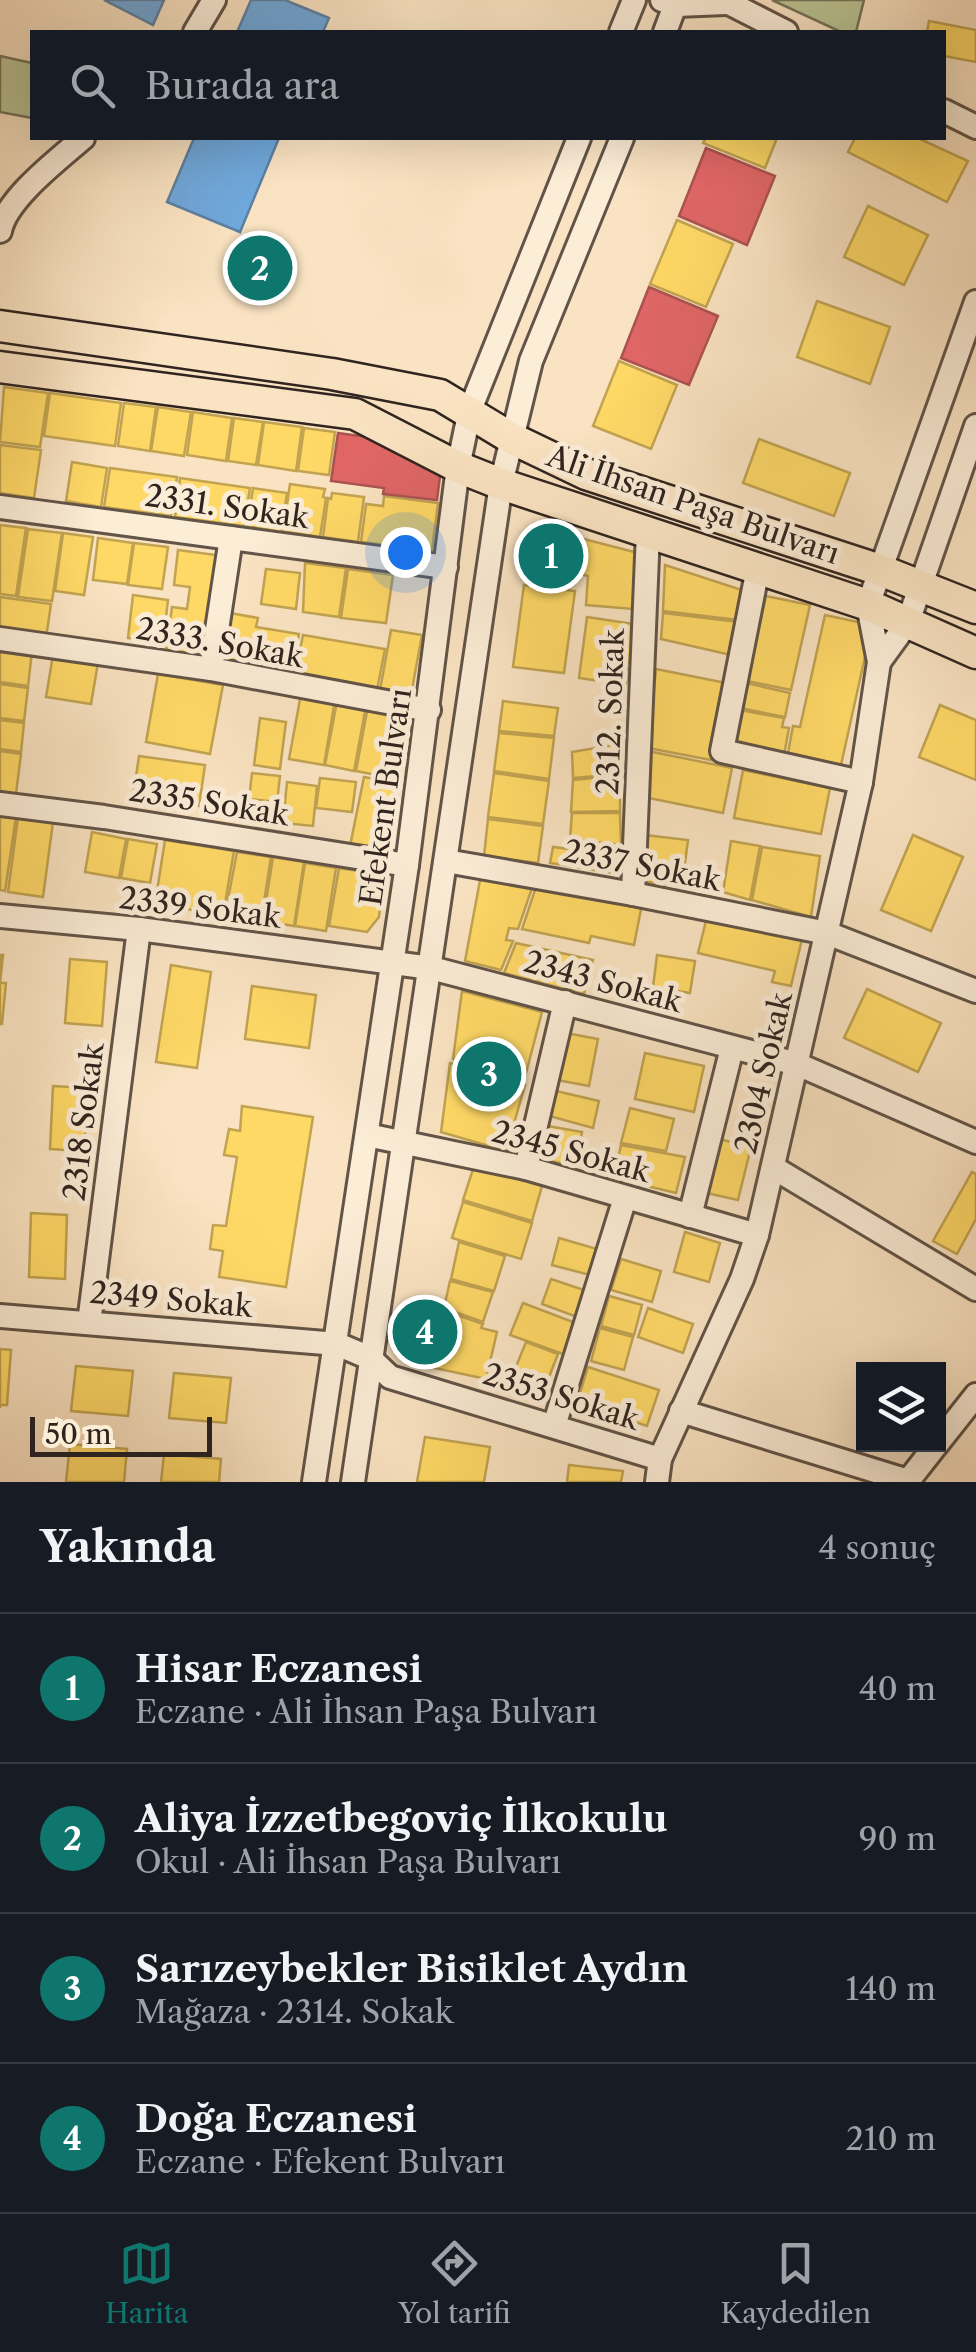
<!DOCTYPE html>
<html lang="tr">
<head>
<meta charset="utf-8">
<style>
  :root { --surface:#171b24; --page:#20242c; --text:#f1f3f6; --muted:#9ea1a6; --line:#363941; --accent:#0f766e }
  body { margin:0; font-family:"Libre Caslon Text",serif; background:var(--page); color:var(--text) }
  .controls { position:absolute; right:30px; bottom:30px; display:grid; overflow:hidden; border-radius:0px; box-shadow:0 10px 40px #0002 }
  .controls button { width:90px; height:90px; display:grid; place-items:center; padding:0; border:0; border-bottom:2px solid var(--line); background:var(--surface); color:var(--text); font:50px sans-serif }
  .scale { position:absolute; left:30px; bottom:25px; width:182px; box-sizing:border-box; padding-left:10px; border:5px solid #30241f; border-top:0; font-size:28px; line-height:35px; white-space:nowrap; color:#30241f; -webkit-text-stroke:8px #fcedd7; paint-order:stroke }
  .you { position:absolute; left:405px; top:552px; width:35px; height:35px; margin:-25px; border:8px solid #fff; border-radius:50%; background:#1a73e8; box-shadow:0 0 0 15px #1a73e833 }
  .badge { display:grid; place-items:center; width:65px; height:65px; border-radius:50%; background:var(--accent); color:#fff; font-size:32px; font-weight:700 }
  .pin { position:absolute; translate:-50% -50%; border:5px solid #fff; box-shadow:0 2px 10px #0006 }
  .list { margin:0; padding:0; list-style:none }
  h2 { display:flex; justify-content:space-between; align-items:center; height:130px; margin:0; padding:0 40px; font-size:42px }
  h2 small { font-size:32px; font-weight:400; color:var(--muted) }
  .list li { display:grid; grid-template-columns:65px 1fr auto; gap:30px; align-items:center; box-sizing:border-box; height:150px; padding:0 40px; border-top:2px solid var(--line) }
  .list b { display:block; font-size:38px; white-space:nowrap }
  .list p { margin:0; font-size:32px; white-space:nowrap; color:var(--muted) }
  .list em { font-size:32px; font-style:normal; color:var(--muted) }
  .icon { flex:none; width:55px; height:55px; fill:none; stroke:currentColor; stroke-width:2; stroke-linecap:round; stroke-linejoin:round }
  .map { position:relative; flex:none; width:976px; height:1482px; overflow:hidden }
  .search { position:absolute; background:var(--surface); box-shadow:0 10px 40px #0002; left:30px; right:30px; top:30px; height:110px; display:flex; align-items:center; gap:25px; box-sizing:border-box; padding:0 35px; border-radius:0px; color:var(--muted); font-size:38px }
  .sheet { height:730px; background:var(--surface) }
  nav { display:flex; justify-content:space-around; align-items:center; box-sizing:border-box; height:140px; border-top:2px solid var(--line); background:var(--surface); font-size:28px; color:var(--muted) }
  nav a { display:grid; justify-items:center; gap:5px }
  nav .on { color:var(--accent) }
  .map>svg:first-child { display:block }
</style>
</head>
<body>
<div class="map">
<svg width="976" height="1482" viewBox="0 0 976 1482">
  <rect width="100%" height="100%" fill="#fae3c2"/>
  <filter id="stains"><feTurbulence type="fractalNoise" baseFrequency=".002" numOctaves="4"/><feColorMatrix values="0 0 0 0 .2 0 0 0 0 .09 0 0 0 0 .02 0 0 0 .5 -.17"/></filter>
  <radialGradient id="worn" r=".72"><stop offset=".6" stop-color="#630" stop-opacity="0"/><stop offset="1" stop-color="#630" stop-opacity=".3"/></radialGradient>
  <g fill="#bbc495" stroke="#76745a" stroke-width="2.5">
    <path d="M772,0H864L856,32H841Z"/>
    <path d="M0,56L32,63V118L0,112Z"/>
  </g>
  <g fill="#ffd966" stroke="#c1a351" stroke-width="2.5">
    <path d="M929,21L976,30V62L944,56V32H927Z"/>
    <path d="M706,138H777L765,168L703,143Z"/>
    <path d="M855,138H918L968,161L947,202L848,152Z"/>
    <path d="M868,206L928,235L904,285L844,257Z"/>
    <path d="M677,220L733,244L706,307L650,284Z"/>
    <path d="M817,301L890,327L870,384L797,357Z"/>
    <path d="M619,361L677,385L651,449L593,426Z"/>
    <path d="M4,387L48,393L40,447L0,442Z"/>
    <path d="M50,393L121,403L115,446L44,436Z"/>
    <path d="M124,403L156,407L150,451L118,446Z"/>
    <path d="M158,407L191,412L184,456L151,451Z"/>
    <path d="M193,412L232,418L226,461L187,455Z"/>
    <path d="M234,418L263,422L256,465L228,461Z"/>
    <path d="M264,422L302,427L296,471L258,465Z"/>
    <path d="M304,428L335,432L329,475L298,471Z"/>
    <path d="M759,439L850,473L834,516L743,483Z"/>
    <path d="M0,445L41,450L34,498L0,493Z"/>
    <path d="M72,462L107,468L101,507L66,501Z"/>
    <path d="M110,468L177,477L171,516L104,507Z"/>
    <path d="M180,478L250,488L244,526L175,517Z"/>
    <path d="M290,484L325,489L323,497L326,498L320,537L283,531Z"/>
    <path d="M253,488L287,493L281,532L247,526Z"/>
    <path d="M332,493L364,497L358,542L323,537L328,498L331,499Z"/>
    <path d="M384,496L438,503L432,550L361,542L366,504L383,506Z"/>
    <path d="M0,525L26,528L16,596L0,594Z"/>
    <path d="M28,529L62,533L52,601L18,597Z"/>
    <path d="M63,533L93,537L84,595L55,591Z"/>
    <path d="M98,538L133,543L127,584L93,580Z"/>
    <path d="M580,538L638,553L633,609L586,605L588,576L572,572Z"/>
    <path d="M134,543L168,547L162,589L128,585Z"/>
    <path d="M178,550L216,555L203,657L166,652L172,607L187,609L190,587L174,585Z"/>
    <path d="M305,563L346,568L339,617L303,612Z"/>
    <path d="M665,565L745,591L738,620L663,611Z"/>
    <path d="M266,569L300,573L296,609L261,604Z"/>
    <path d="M348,569L393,575L386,623L341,618Z"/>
    <path d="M524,585L575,591L564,673L513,667Z"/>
    <path d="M133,595L168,600L163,643L128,638Z"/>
    <path d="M766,596L810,605L791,690L747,681Z"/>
    <path d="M0,597L51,604L46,638L0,631Z"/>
    <path d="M230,613L258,618L256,627L299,634L291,675L221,663Z"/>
    <path d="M663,613L739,622L731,655L661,639Z"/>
    <path d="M825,615L872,625L841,765L788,753L793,726L800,727Z"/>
    <path d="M587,617L634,624L626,685L579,678Z"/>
    <path d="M391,630L422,635L411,695L380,690Z"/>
    <path d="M303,635L385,649L377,690L295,676Z"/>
    <path d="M0,649L32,652L28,686L0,682Z"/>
    <path d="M53,655L98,663L91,704L46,697Z"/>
    <path d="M656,669L726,683L711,760L648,748Z"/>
    <path d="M158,674L223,685L210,754L146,742Z"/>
    <path d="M746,683L790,693L785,717L740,708Z"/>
    <path d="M0,684L28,688L24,721L0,718Z"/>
    <path d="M301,694L335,700L324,765L289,759Z"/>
    <path d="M337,701L366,706L354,771L325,765Z"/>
    <path d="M503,701L558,708L554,736L499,731Z"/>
    <path d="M940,705L976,720V780L919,757Z"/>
    <path d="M368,706L409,714L397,779L356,771Z"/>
    <path d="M740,710L784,718L782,727L789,728L784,755L733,744Z"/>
    <path d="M260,718L286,722L280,769L254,765Z"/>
    <path d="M0,720L24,723L21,752L0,749Z"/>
    <path d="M499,733L554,738L549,779L494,771Z"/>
    <path d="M619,744L620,774L573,778L572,752Z"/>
    <path d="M0,751L21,754L16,794L0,793Z"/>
    <path d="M648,751L732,768L723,813L644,797Z"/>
    <path d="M139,756L205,765L199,806L133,797Z"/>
    <path d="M743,770L830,788L821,834L734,818Z"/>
    <path d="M252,773L280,776L277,802L249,799Z"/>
    <path d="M494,773L549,781L543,824L488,817Z"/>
    <path d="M620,775V811L571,812L573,780Z"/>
    <path d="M364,777L396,783L383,853L350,846Z"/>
    <path d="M320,778L356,782L352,812L316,808Z"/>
    <path d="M287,782L317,786L313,826L283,823Z"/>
    <path d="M572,813H620L621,845L570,839Z"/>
    <path d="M0,815L16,817L5,891L0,890Z"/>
    <path d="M18,817L53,822L43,897L8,892Z"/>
    <path d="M488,819L543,826L538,863L484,856Z"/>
    <path d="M92,832L126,839L119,878L85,872Z"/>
    <path d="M645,835L688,840L682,886L640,881Z"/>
    <path d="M913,835L963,857L931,931L881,910Z"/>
    <path d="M128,839L157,844L150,883L121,878Z"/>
    <path d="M165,840L234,851L223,915L155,904Z"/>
    <path d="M570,840L621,846V874L550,863L553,847L569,849Z"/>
    <path d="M731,841L760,846L750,900L723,892Z"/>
    <path d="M762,847L820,856L811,917L752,900Z"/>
    <path d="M237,852L271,857L261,921L225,915Z"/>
    <path d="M273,857L304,862L294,926L263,921Z"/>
    <path d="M305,863L336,868L326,931L295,926Z"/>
    <path d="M339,868L384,875L379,917L367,932L329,926Z"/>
    <path d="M481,875L533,885L518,929L509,928L506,940L513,941L501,970L465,961Z"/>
    <path d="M537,884L642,904L634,945L591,936L589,943L522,929Z"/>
    <path d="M707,917L802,939L791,986L772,982L775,971L698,953Z"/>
    <path d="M516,943L593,960L584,994L504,973Z"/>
    <path d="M0,955H3L0,983H6L2,1024H0Z"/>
    <path d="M657,955L695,961L690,993L653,987Z"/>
    <path d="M70,959L107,962L102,1026L65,1023Z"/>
    <path d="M171,965L211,972L197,1068L156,1062Z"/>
    <path d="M252,986L316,995L309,1048L245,1039Z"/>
    <path d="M867,989L941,1023L918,1072L844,1038Z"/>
    <path d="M462,991L542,1012L525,1077L453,1059Z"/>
    <path d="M566,1033L598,1039L589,1086L557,1080Z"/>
    <path d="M645,1053L704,1066L694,1112L635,1099Z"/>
    <path d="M450,1063L525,1085L506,1151L441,1132Z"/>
    <path d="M53,1086L88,1088L84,1151L50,1149Z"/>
    <path d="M556,1091L599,1101L593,1128L549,1116Z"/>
    <path d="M242,1106L313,1117L286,1287L219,1277L223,1251L210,1249L213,1225L226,1226L237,1157L224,1155L229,1129L240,1131Z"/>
    <path d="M630,1108L674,1119L666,1151L621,1143Z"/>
    <path d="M548,1126L582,1132L575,1166L541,1159Z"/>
    <path d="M715,1138L751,1147L738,1200L702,1192Z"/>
    <path d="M621,1145L685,1157L676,1193L614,1178Z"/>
    <path d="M474,1166L542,1186L532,1221L463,1200Z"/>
    <path d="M972,1172L976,1174V1219L957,1254L933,1241Z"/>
    <path d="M463,1202L532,1223L521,1259L452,1238Z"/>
    <path d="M31,1213L67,1215L65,1279L29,1277Z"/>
    <path d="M685,1232L720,1243L709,1282L674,1272Z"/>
    <path d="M559,1238L597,1249L590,1275L552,1265Z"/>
    <path d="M459,1242L505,1256L494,1291L451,1279Z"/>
    <path d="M621,1259L661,1271L652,1302L611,1290Z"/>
    <path d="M551,1279L587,1291L577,1317L542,1304Z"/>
    <path d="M450,1281L493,1292L483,1322L444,1308Z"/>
    <path d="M609,1296L642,1305L634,1335L601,1326Z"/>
    <path d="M523,1303L573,1322L566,1355L510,1335Z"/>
    <path d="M434,1307L483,1324L481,1328L497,1332L486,1379L421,1365Z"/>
    <path d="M648,1308L693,1324L683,1353L638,1337Z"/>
    <path d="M600,1328L633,1337L624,1370L591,1361Z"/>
    <path d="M526,1342L558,1354L547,1382L515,1369Z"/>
    <path d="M0,1349L11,1350L7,1405H0V1408Z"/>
    <path d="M76,1366L133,1371L128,1416L71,1411Z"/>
    <path d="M588,1367L659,1390L647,1426L577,1403Z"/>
    <path d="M174,1373L231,1378L226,1423L169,1418Z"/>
    <path d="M425,1437L490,1447L484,1482H417Z"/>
    <path d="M70,1444L127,1449L124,1482H66Z"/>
    <path d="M164,1454L221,1459L219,1482H161Z"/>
    <path d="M569,1465L623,1471L621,1482H567Z"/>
  </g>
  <g fill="#e06666" stroke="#ab5251" stroke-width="2.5">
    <path d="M706,148L775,176L747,245L679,216Z"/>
    <path d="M649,287L718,316L689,385L621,358Z"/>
    <path d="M338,433L374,438L440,476L437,500L383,494L384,488L331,481Z"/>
  </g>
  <g fill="#6fa8dc" stroke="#5c80a3" stroke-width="2.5">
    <path d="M104,0H164L153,25Z"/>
    <path d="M251,0H285L329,18L323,32H237Z"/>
    <path d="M194,138H279L240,232L167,202Z"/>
  </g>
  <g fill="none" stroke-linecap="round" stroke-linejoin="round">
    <defs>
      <g id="minor">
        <path d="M662,0L676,5L726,3"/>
        <path d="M723,0L786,32"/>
        <path d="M195,32L214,0"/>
        <path d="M621,32L634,0"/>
        <path d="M665,32L677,0"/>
        <path d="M944,111L976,127"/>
        <path d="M0,231C6,199 59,159 83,138"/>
        <path d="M0,507L446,567"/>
        <path d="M758,568L722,751L861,782"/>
        <path d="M0,639L211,669L429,710"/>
        <path d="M879,662L908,622L976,426"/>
        <path d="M211,669L231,538"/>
        <path d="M0,804L104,817L407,865"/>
        <path d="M446,861L633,894L827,933L976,991"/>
        <path d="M633,894L648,532"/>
        <path d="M0,916L139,929L431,968L797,1064L976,1142"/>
        <path d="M367,1135L526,1168L757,1235"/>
        <path d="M526,1168L565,1002"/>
        <path d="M774,1168L976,1289"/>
        <path d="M690,1216L732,1048"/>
        <path d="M0,1316L337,1344L370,1358L390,1377L660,1459"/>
        <path d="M89,1323L139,929"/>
        <path d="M681,1411L908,1481L937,1444"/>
        <path d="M554,1426L625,1198"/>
        <path d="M938,1443L976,1395"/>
        <path d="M314,1482L407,865L458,467L470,410L579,138"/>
        <path d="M353,1482L501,484L531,361L622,138"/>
        <path d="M657,1482L660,1459L742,1279L757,1235L861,782L879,662L868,605L976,302"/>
      </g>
      <g id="major">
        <path d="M0,326L332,374L440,395L511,438L586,474L880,570L976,608"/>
        <path d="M0,367L355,414L458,467L501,484L868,605L976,653"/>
      </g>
    </defs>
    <use href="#minor" stroke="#625448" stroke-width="28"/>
    <use href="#major" stroke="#30241f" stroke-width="35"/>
    <use href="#minor" stroke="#fcedd7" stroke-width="22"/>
    <use href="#major" stroke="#fae3c2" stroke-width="30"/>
  </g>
  <g text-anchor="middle" stroke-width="10" stroke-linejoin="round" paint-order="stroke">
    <g font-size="30" fill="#30241f" stroke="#fcedd7">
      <text transform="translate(693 505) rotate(19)" y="10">Ali İhsan Paşa Bulvarı</text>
      <text transform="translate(227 507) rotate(8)" y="10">2331. Sokak</text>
      <text transform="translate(220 643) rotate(10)" y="10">2333. Sokak</text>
      <text transform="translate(611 712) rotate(-88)" y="10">2312. Sokak</text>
      <text transform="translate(386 797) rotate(-82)" y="10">Efekent Bulvarı</text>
      <text transform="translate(209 803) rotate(9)" y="10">2335 Sokak</text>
      <text transform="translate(642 866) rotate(11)" y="10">2337 Sokak</text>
      <text transform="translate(200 908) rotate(7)" y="10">2339 Sokak</text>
      <text transform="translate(603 982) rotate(15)" y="10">2343 Sokak</text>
      <text transform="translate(764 1073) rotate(-77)" y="10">2304 Sokak</text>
      <text transform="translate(84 1122) rotate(-83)" y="10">2318 Sokak</text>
      <text transform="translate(571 1152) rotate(15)" y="10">2345 Sokak</text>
      <text transform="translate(171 1300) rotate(5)" y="10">2349 Sokak</text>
      <text transform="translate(561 1397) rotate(17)" y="10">2353 Sokak</text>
    </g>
  </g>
  <rect width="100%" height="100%" filter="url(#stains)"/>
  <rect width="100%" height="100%" fill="url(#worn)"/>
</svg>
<div class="controls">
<button><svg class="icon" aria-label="layers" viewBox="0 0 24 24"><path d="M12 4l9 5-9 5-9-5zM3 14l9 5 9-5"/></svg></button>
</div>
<div class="scale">50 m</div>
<div class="you"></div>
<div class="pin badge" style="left:551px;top:556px">1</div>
<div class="pin badge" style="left:260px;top:268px">2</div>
<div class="pin badge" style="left:489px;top:1074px">3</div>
<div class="pin badge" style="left:425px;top:1332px">4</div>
<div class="search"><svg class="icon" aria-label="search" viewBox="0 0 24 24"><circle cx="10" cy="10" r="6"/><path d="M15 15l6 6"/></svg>Burada ara</div>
</div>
<section class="sheet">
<h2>Yakında<small>4 sonuç</small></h2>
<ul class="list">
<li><span class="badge">1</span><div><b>Hisar Eczanesi</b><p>Eczane · Ali İhsan Paşa Bulvarı</p></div><em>40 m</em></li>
<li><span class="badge">2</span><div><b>Aliya İzzetbegoviç İlkokulu</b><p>Okul · Ali İhsan Paşa Bulvarı</p></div><em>90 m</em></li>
<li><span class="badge">3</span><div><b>Sarızeybekler Bisiklet Aydın</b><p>Mağaza · 2314. Sokak</p></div><em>140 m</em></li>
<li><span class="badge">4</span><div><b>Doğa Eczanesi</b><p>Eczane · Efekent Bulvarı</p></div><em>210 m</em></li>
</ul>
</section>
<nav>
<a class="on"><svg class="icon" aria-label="map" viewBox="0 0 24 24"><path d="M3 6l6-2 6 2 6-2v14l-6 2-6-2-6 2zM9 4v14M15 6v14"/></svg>Harita</a>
<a><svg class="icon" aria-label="directions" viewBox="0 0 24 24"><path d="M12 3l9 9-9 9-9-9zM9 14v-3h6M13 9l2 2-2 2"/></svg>Yol tarifi</a>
<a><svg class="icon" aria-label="saved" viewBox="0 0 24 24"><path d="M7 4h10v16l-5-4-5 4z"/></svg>Kaydedilen</a>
</nav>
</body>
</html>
